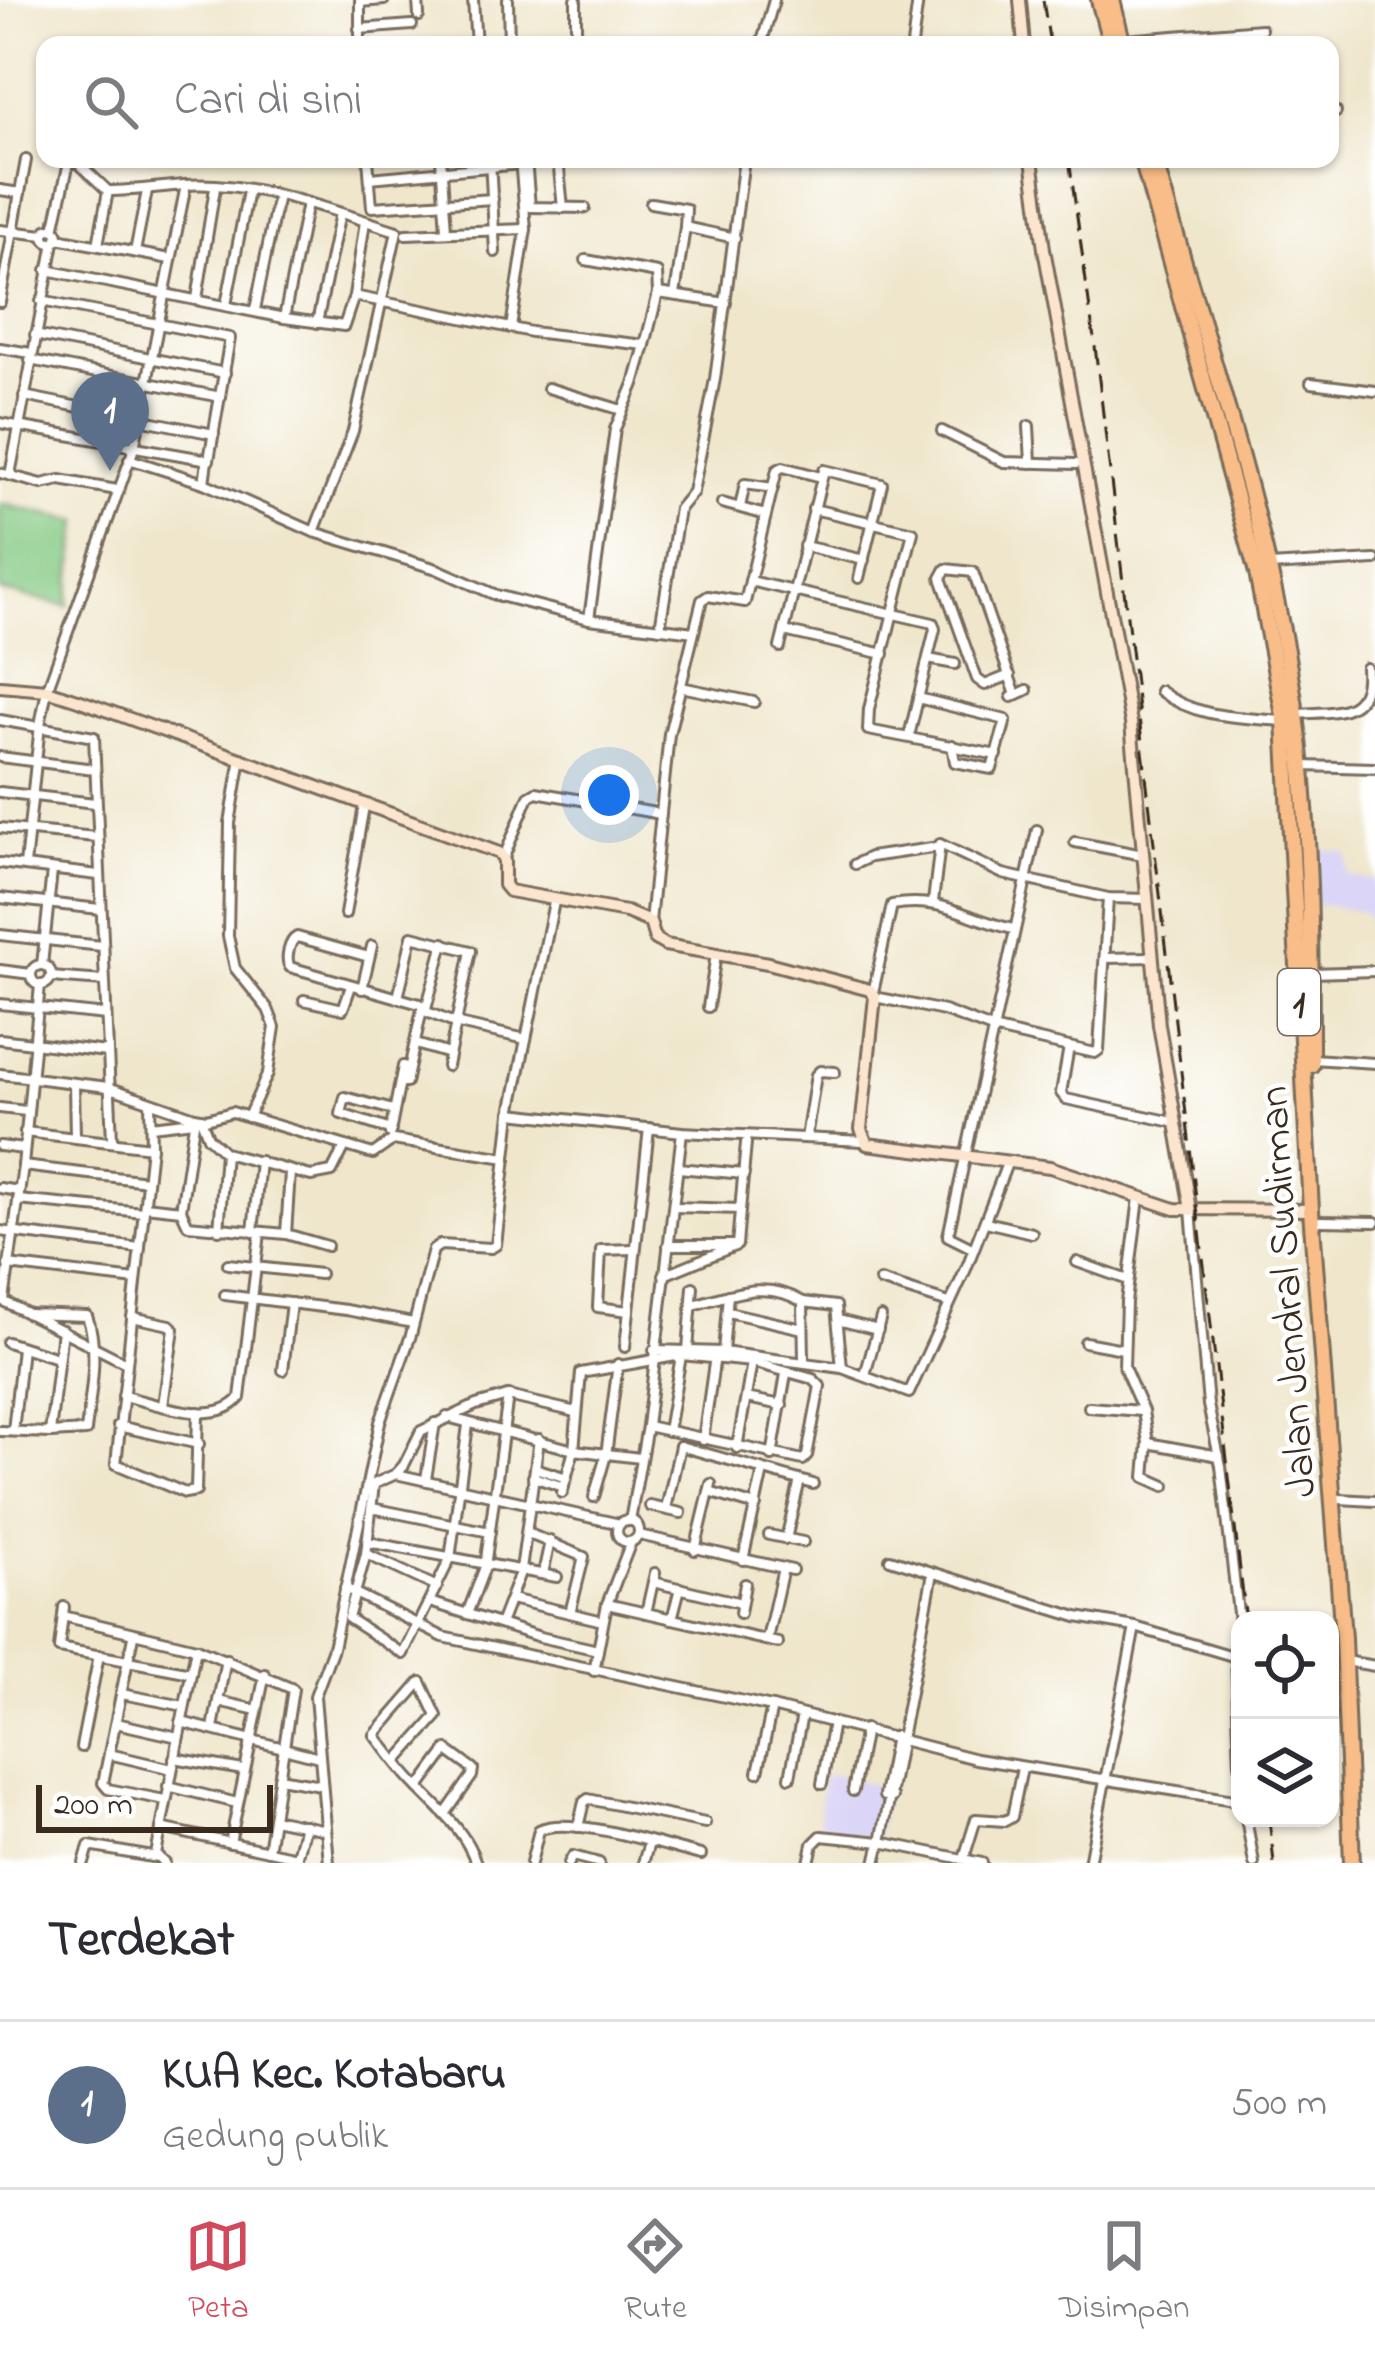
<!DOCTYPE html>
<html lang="id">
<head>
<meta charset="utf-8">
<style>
  :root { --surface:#fff; --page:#f7f7f7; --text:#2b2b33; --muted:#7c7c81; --line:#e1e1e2; --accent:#d1495b }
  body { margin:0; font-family:"Indie Flower",sans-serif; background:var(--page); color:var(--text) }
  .controls { position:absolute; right:36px; bottom:36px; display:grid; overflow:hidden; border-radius:24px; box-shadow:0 3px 9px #0004 }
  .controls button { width:108px; height:108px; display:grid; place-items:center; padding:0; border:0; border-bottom:3px solid var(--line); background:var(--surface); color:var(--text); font:60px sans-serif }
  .scale { position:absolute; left:36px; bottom:30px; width:237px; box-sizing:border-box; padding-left:12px; border:6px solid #3b2a1e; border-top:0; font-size:33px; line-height:42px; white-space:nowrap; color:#3b2a1e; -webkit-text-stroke:9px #fff; paint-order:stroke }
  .you { position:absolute; left:609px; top:795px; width:42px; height:42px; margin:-30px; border:9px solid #fff; border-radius:50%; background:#1a73e8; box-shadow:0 0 0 18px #1a73e833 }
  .badge { display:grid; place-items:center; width:78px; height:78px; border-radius:50%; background:var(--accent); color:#fff; font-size:39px; font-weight:700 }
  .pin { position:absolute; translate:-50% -99px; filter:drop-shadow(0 3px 6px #0008) }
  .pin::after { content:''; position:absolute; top:63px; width:42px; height:36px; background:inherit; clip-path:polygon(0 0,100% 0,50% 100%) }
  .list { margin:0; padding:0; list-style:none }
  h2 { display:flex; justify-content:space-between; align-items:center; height:156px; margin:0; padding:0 48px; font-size:51px }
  h2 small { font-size:39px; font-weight:400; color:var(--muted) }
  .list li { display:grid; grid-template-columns:78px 1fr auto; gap:36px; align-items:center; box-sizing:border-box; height:168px; padding:0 48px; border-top:3px solid var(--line) }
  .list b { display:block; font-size:45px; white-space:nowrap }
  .list p { margin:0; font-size:39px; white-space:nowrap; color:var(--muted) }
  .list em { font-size:39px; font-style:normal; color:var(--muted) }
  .icon { flex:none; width:66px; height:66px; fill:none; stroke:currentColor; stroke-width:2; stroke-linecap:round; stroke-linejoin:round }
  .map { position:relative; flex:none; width:1375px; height:1863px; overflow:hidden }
  .search { position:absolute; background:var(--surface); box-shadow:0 3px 9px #0004; left:36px; right:36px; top:36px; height:132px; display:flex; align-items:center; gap:30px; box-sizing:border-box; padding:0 42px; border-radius:24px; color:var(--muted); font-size:45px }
  .sheet { height:324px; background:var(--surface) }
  nav { display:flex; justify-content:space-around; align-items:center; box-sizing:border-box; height:168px; border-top:3px solid var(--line); background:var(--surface); font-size:33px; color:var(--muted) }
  nav a { display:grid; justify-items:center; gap:6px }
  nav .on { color:var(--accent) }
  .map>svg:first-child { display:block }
</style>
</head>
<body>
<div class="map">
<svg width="1375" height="1863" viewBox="0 0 1375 1863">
  <rect width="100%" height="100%" fill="#fff"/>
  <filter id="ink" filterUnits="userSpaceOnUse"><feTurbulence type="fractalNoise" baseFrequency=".00833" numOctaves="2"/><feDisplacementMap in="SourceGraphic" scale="24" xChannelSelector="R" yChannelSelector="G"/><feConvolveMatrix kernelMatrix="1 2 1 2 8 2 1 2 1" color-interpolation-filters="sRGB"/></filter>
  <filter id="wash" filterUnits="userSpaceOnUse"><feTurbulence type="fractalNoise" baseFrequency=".004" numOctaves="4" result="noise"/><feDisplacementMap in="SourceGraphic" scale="48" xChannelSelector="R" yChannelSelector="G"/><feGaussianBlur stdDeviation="2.7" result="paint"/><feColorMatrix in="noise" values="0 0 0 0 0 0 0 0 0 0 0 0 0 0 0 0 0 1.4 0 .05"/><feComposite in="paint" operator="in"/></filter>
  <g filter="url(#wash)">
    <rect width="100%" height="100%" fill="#efe6cb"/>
    <g fill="#dbd6f7">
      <path d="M1312,849L1347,852V875L1375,880V922L1367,921L1366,913L1311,903Z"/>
      <path d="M839,1775L889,1789L877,1839L827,1829L819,1821L822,1776Z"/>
    </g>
    <path fill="#84c983" stroke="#607a50" stroke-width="3" d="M0,504L79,521L68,606L0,591Z"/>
  </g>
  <g filter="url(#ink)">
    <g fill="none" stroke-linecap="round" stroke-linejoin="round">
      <defs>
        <g id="street">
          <path d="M360,0V45"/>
          <path d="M418,0L419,16"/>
          <path d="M473,0L476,45"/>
          <path d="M508,0L509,45"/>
          <path d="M576,0V45"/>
          <path d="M360,2L384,0"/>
          <path d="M359,29L412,25"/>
          <path d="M1124,40L1261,29"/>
          <path d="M761,45L774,0"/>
          <path d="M912,45L918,0"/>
          <path d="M1330,112H1336"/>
          <path d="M368,159L372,207L493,199"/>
          <path d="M441,159L446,230"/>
          <path d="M490,159L495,252"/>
          <path d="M526,159L530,207L585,208"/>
          <path d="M558,159L563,208"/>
          <path d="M370,178L521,164"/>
          <path d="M0,190L20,193"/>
          <path d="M651,203L686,209L685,227L735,238"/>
          <circle cx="51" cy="236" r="7"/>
          <path d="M0,230L44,235"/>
          <path d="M54,230L69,162L74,159L108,191C135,191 158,187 184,185C256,180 329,210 397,231L353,431L314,532"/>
          <path d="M406,234L526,229"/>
          <path d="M57,238L170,259"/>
          <path d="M98,245L108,191"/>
          <path d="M135,252L147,191"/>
          <path d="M586,260L657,273L658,293"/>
          <path d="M47,270L284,318L344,326L354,296L365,221"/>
          <path d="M675,295L685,227"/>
          <path d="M354,296L531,332L645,345L634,384L615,429L589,619L694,632"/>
          <path d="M197,299L215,188"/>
          <path d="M0,302L26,160"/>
          <path d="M226,305L248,191"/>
          <path d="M255,310L278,195"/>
          <path d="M284,318L307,203"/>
          <path d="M317,323L340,213"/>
          <path d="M511,328L526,229L520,159"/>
          <path d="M35,335L225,373"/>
          <path d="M645,345L658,293L726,303"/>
          <path d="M0,348L31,353"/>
          <path d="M30,360L221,397"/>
          <path d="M1311,383L1375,391"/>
          <path d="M548,388L622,410"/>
          <path d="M24,396L214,434"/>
          <path d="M0,423L209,460L230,338L41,301"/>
          <path d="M1029,426L1031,463"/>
          <path d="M942,431L1004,462L1076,464"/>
          <path d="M129,459L204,483"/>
          <path d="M207,461L204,483L314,532L437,569L496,595L589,619"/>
          <path d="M0,473L42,484L60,480L117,490"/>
          <path d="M10,475L54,242"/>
          <path d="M722,503L766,515"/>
          <path d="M740,507L745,484L773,488"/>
          <path d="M813,509L913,532L869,709L868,730L997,755"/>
          <path d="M804,546L864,560"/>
          <path d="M1269,566L1375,560"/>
          <path d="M750,581L933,623L935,629L909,736"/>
          <path d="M660,628L679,509L693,492L715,379L744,159"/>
          <path d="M784,631L884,654"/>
          <path d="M780,647L824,470L882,484L859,578"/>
          <path d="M928,659L955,664"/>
          <path d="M1010,675L985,685L977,679L941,578L946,569L973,572L1016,695"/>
          <path d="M681,687L754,702"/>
          <path d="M1160,691C1195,718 1239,717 1283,721"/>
          <path d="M1012,697L1027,690"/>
          <path d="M918,698L1006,720L992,769L955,762L952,745"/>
          <path d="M1297,714C1335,711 1370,717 1366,668"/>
          <path d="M0,720L94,737L112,1140"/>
          <path d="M0,757L94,769"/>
          <path d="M241,758L230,823L228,936L235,968L268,1009L275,1027L268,1073L248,1117"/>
          <path d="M1302,766L1375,768"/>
          <path d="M0,792L95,803"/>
          <path d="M0,828L96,837"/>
          <path d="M1075,842L1143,855"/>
          <path d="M504,857L529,796L536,792L661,814"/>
          <path d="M0,863L98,875"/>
          <path d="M855,864L870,857L939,847"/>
          <path d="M25,865L40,725L47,690L134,448L186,185"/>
          <path d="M0,898L100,909"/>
          <path d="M933,902L940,844L1003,874L1108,898L1148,899"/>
          <path d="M345,914L364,806"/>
          <path d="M650,922L669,734L702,600L708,596L745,602L777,470L783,467L821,477"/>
          <path d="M0,935L102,946"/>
          <path d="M369,957L297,937C289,941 285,959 290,967L423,1005L406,1083"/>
          <path d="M1106,958L1152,957"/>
          <path d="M42,965L52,871"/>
          <circle cx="41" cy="975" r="10"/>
          <path d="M0,970L31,974"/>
          <path d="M1312,973L1375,971"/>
          <path d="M51,977L104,981"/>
          <path d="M362,989L372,946"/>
          <path d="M873,993L892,905C943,896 966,919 1013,929"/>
          <path d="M875,997L944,1011L992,1029L1069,1047L1061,1093L1066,1099L1173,1122"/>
          <path d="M398,998L412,936L471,951L447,1066"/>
          <path d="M304,1000L343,1009L351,986"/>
          <path d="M0,1004L106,1015"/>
          <path d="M708,1007L716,954"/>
          <path d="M426,1009L444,943"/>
          <path d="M422,1010L454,1023L526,1039"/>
          <path d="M0,1039L106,1052"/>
          <path d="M416,1044L449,1054"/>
          <path d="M1069,1047L1095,1053L1099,1050L1108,898"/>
          <path d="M1312,1059L1375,1063"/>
          <path d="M0,1074L108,1087L195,1117L181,1210L188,1225L286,1234L327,1246"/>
          <path d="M74,1083L75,1137"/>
          <path d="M150,1102L151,1147L116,1464L185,1493L196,1491L198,1412"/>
          <path d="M0,1108L26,1111"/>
          <path d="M511,1113L554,902"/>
          <path d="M195,1117L206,1119L232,1112L373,1154L393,1140L506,1158"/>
          <path d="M201,1119L208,1137L225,1153L311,1176L332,1172L345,1146"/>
          <path d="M151,1126L194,1121"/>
          <path d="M391,1130L341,1114L345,1097L393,1110"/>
          <path d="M25,1132L151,1147"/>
          <path d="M390,1133L403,1066"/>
          <path d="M806,1138L816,1075L820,1071L835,1072"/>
          <path d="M0,1146L23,1149"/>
          <path d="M23,1166L147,1181"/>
          <path d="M678,1168L744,1174"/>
          <path d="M0,1188L19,1191"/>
          <path d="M1139,1198L1126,1302L1124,1367L1143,1411L1148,1443L1219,1456"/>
          <path d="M18,1200L143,1212"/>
          <path d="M145,1206L181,1210"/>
          <path d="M674,1207L740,1209"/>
          <path d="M1191,1210L1208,1405L1221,1466L1239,1622L1236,1657L1240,1766"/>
          <path d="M1320,1221L1375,1222"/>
          <path d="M986,1222L1032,1233"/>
          <path d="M219,1230L225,1153"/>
          <path d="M0,1231L140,1248"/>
          <path d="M253,1232L260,1161"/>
          <path d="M286,1234L290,1172"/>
          <path d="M668,1245H733"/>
          <path d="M974,1249L948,1236L1037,830"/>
          <path d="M1077,1262L1128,1280"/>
          <path d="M228,1264L320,1274"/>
          <path d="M8,1265L136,1280"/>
          <path d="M664,1275L737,1245L746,1143"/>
          <path d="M880,1281L949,1303"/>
          <path d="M225,1295L346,1310L413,1323"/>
          <path d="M1,1300L126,1363"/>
          <path d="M4,1301L23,1166L40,985"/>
          <path d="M693,1305C731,1295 766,1279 803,1302L804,1360"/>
          <path d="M629,1311L598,1307L601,1250L634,1249"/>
          <path d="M728,1312L803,1329"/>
          <path d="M28,1314L87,1316C100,1350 90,1395 86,1431L50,1433"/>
          <path d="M132,1317L170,1325L174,1329L163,1405"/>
          <path d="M838,1320L878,1330"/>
          <path d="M7,1342L57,1358"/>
          <path d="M1085,1342L1123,1349"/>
          <path d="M625,1347L649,1128"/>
          <path d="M654,1350L723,1352L842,1368L836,1306L803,1302"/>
          <path d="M688,1350L693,1287"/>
          <path d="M723,1352L728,1295"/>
          <path d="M842,1368L909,1393L966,1269L1008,1161"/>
          <path d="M283,1370L291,1303"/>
          <path d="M865,1375L881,1317"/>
          <path d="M123,1396C156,1403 214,1428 240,1398L260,1233"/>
          <path d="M746,1398L782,1405"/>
          <path d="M1089,1407L1141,1411"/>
          <path d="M447,1417L574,1450L640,1458"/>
          <path d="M468,1425L450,1559L403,1654L348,1618L366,1554L374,1484L396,1474L404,1465L421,1431L476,1405L508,1396L576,1412"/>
          <path d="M118,1426L199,1444"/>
          <path d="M0,1431L50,1433L62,1330"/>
          <path d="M13,1431L22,1348"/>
          <path d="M668,1431L681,1356"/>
          <path d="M703,1440L715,1356"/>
          <path d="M1148,1443L1145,1477L1165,1486"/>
          <path d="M680,1446L813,1484"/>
          <path d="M737,1448L752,1362"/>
          <path d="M772,1456L786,1374"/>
          <path d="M535,1468L567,1478"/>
          <path d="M396,1474L620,1524"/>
          <path d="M533,1477L564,1487"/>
          <path d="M426,1479L435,1423"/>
          <path d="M709,1492L756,1506"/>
          <path d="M562,1493L574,1450L581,1373L681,1355L752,1362L813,1379L820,1386L807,1456L803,1460L647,1426"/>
          <path d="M594,1497L606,1455L618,1364"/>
          <path d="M1339,1499L1375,1501"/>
          <path d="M650,1506L681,1513"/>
          <path d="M372,1508L490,1532"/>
          <path d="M666,1509L680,1446"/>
          <circle cx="628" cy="1531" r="11"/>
          <path d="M630,1521L647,1426L682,1132"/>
          <path d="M527,1533L584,1557L570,1613"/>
          <path d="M639,1535L792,1570"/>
          <path d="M769,1535L803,1542"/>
          <path d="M786,1539L800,1480"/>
          <path d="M368,1542L557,1577"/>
          <path d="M695,1550L711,1484"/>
          <path d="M366,1554L437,1587"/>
          <path d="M890,1559L1077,1617L1135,1627L1089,1863"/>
          <path d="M743,1560L763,1471"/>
          <path d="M933,1573L881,1842L982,1863"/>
          <path d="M543,1574L550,1541"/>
          <path d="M653,1582L741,1603"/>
          <path d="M345,1588L443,1637L772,1707L976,1759L1240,1801"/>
          <path d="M511,1599L603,1621"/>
          <path d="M430,1602L540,1637L598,1650"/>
          <path d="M607,1604L778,1643"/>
          <path d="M64,1607L59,1648L191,1673"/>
          <path d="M646,1613L655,1573"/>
          <path d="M740,1613L745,1584"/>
          <path d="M467,1614L485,1567L508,1396"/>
          <path d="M63,1616L196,1648L293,1689L268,1851"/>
          <path d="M672,1619L680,1588"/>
          <path d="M500,1624L521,1570L539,1439"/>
          <path d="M1135,1627L1236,1657"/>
          <path d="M133,1636L103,1783L108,1789L165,1800"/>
          <path d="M767,1639L783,1568"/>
          <path d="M1351,1662L1375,1666"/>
          <path d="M594,1671L607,1604L631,1542"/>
          <path d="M122,1694L184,1706"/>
          <path d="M218,1701L257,1710"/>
          <path d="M181,1722L319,1757"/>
          <path d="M116,1723L178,1737"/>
          <path d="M213,1728L226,1659"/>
          <path d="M81,1747L99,1655"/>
          <path d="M109,1754L172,1769"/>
          <path d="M174,1758L243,1770"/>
          <path d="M397,1761L437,1716L421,1682L375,1735C387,1750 398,1766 411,1780C436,1807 464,1827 476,1863"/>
          <path d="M758,1772L772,1707"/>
          <path d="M790,1777L802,1715"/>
          <path d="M279,1778L321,1785"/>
          <path d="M822,1784L833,1722"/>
          <path d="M168,1786L237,1803"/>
          <path d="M419,1788L447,1750L473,1769L472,1776L446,1813"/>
          <path d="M853,1791L865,1729"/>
          <path d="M892,1797L884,1796L895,1736"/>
          <path d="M1246,1818L1254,1863"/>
          <path d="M273,1819L326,1830"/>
          <path d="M578,1827L584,1802L588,1799L705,1823"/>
          <path d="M161,1828L297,1857"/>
          <path d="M230,1843L265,1674"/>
          <path d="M964,1858L976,1819L1005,1821L1012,1817L1022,1768"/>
          <path d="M84,1863L89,1846L158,1858"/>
          <path d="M165,1863L156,1855L196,1648"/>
          <path d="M295,1863L305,1825"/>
          <path d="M329,1863L315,1696L333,1648L380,1422L411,1335L433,1250L440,1245L491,1248L496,1245L511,1113L682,1132L863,1141"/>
          <path d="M531,1863L539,1830C569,1814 666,1847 701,1855"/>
          <path d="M569,1863L573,1856L599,1863"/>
          <path d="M643,1863L649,1843"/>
          <path d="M809,1863L813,1844L821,1836L881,1842L876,1863"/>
        </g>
        <g id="secondary">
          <path d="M1020,0L1024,45"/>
          <path d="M1032,159L1044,249L1131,723L1159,1025L1191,1210"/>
          <path d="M0,686L47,690L78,700L499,853L504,860V885L509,891L626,912L650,922L655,939L665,945L768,963L870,990L875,997L861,1129L867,1144L1050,1167L1175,1209L1311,1210"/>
        </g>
        <g id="highway">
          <path d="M1099,0L1111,45"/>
          <path d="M1112,0L1123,45"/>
          <path d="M1142,159L1257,573L1285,721L1311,1210L1343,1638L1352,1863"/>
          <path d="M1154,159C1204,337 1267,516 1294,700C1311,820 1311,944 1311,1065"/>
        </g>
      </defs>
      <use href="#street" stroke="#7a6c5b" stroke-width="14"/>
      <use href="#secondary" stroke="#7a6c5b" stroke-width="16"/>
      <use href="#highway" stroke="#7a6c5b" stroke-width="20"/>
      <use href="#street" stroke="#fff" stroke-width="8"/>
      <use href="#secondary" stroke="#fce5cf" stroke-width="10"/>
      <use href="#highway" stroke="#f8bd88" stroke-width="14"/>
      <g stroke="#3b2a1e" stroke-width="3" stroke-dasharray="18 9" stroke-linecap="butt">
        <path d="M1043,0L1050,45"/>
        <path d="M1069,159L1095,346L1246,1620"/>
        <path d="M1269,1818L1274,1863"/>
      </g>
    </g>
  </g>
  <g text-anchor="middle" stroke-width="9" stroke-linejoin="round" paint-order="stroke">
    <rect fill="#fff" stroke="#766a62" stroke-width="3" x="1278" y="969" width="42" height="66" rx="9"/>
    <g font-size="39" font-weight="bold" fill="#3b2a1e">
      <text x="1299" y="1016">1</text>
    </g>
    <g font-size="42" fill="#3b2a1e" stroke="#fff">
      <text transform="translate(1285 1292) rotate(-94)" y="15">Jalan Jendral Sudirman</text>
    </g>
  </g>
</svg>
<div class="controls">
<button><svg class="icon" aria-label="locate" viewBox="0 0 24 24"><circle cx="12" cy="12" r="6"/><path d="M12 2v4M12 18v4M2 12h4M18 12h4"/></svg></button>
<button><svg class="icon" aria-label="layers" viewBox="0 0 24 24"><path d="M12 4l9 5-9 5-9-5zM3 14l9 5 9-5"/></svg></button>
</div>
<div class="scale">200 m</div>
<div class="you"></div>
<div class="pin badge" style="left:110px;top:471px;background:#5c6f8a">1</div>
<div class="search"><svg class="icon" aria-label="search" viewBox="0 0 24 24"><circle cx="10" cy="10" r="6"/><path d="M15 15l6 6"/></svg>Cari di sini</div>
</div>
<section class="sheet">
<h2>Terdekat<small></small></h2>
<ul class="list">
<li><span class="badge" style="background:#5c6f8a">1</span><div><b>KUA Kec. Kotabaru</b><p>Gedung publik</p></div><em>500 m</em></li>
</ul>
</section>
<nav>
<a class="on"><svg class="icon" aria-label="map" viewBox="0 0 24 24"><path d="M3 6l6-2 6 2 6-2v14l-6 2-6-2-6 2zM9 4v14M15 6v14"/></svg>Peta</a>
<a><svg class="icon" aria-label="directions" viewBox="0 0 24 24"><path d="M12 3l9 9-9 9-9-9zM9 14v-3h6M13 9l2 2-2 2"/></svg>Rute</a>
<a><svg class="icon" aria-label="saved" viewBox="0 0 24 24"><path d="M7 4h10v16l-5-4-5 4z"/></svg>Disimpan</a>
</nav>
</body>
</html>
